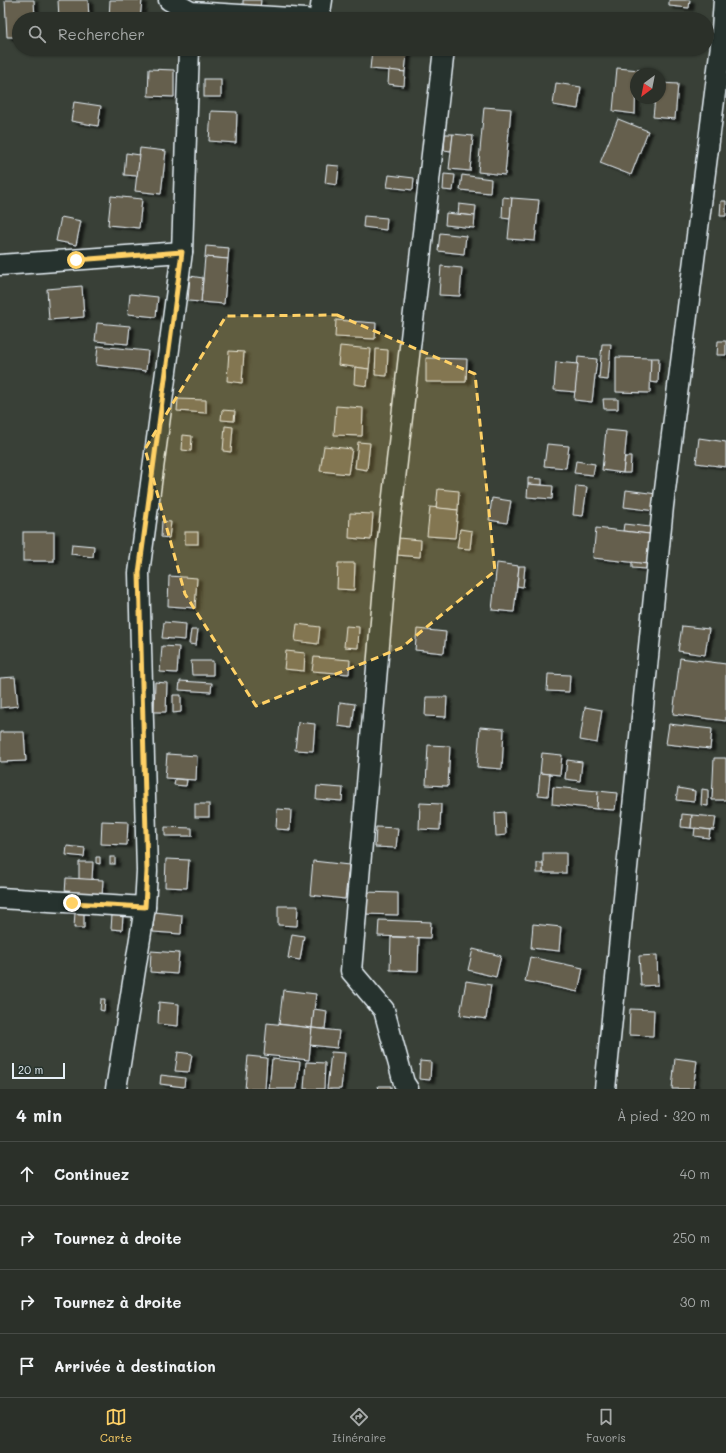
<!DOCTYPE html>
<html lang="fr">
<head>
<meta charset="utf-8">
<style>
  :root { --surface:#2b3029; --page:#333831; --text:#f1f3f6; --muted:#a6a9a8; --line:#474b46; --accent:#ffd166 }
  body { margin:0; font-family:Mali,sans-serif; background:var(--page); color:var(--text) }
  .compass { position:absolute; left:630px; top:68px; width:36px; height:36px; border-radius:50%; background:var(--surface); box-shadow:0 1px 3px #0004; rotate:212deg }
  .scale { position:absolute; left:12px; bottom:10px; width:53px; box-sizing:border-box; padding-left:4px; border:2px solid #e8f1f8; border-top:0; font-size:11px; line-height:14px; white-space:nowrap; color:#e8f1f8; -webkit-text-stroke:3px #26332d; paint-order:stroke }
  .stop { position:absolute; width:12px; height:12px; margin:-9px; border:3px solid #ffd166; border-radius:50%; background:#fff }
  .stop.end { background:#ffd166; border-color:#fff; box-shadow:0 1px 4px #0008 }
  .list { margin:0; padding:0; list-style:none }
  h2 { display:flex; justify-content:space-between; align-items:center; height:52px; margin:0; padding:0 16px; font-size:17px }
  h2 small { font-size:13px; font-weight:400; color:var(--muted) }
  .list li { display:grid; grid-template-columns:26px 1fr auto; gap:12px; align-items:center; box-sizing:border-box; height:64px; padding:0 16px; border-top:1px solid var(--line) }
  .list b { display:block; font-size:15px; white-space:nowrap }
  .list em { font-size:13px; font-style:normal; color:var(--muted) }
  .icon { flex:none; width:22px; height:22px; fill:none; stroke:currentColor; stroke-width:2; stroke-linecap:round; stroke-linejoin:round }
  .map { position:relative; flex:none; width:726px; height:1089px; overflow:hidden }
  .search { position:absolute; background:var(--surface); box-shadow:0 1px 3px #0004; left:12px; right:12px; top:12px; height:44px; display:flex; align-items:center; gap:10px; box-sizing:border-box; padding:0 14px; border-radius:22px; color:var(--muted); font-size:15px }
  .sheet { height:308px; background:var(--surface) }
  nav { display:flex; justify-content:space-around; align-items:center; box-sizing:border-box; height:56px; border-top:1px solid var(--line); background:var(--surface); font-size:11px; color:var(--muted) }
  nav a { display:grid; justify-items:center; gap:2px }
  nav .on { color:var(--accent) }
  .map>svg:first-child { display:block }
</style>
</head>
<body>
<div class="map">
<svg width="726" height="1089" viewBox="0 0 726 1089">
  <defs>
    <filter id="shadow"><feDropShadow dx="4.5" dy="2.5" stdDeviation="1" flood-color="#0009"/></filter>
  </defs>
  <rect width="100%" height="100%" fill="#394037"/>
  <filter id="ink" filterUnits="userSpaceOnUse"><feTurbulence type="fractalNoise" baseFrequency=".025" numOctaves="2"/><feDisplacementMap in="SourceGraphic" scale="8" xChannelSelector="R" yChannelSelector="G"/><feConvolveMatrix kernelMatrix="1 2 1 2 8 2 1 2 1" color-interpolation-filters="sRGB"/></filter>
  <g filter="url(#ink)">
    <g fill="#655e4e" stroke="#e8f1f8" filter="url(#shadow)">
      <path d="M5,0H34L35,19H19V37H7Z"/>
      <path d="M58,0H88L89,19H59Z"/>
      <path d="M110,0H142L140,19H109Z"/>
      <path d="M243,0H261L260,8L243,6Z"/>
      <path d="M669,0H690L689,8L669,6Z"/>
      <path d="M372,50L407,53L405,72L370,69Z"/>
      <path d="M617,68L640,70L639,74H636L635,114L613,111Z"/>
      <path d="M149,69L174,70V97L148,96Z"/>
      <path d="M389,70L405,72L404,86L388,84Z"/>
      <rect x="204" y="79" width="17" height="18"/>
      <path d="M556,83L581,87L578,109L553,105Z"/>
      <path d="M660,83L678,84L675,119L653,117L655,98H660Z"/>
      <path d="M74,102L101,106L98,126L71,121Z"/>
      <path d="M484,107L511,109L505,175L478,172Z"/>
      <path d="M211,111L237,112L236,143L209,141Z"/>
      <path d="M618,119L648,131L631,175L600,163Z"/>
      <path d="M445,134H453L451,151L444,150Z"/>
      <path d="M453,134L473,136L470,171L449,169Z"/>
      <path d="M140,148L166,151L161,194L135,191Z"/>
      <path d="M126,153L140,155L137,176L124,175Z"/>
      <path d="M327,165L339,166L337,185L325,183Z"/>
      <path d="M444,174L455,175L453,191L443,190Z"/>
      <path d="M389,175L414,178L413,190L387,187Z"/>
      <path d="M462,175L491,179L490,193L460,190Z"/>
      <path d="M111,196L142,199L139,228L108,225Z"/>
      <path d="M503,197L512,198L510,219L502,218Z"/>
      <path d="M512,198L539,200L535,241L508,239Z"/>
      <path d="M721,201H726V216H720Z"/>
      <path d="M459,204L476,206L475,216L458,214Z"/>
      <path d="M446,213L475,216L474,228L445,225Z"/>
      <path d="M364,216L387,218L386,230L363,227Z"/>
      <path d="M61,217L81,221L76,245L56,241Z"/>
      <path d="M440,233L466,236L464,254L438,251Z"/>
      <path d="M206,246L229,248L228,259L205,257Z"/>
      <path d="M205,257L228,259L224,304L201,302Z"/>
      <path d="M441,266L462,268L460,296L439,295Z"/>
      <path d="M190,276L203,278L201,302L188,301Z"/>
      <path d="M82,286L84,317L49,320L47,289Z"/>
      <path d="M130,294L158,297L156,317L128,314Z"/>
      <path d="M336,320L376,323L375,339L335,337Z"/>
      <path d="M97,323L130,326L128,344L95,341Z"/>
      <path d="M718,341H726V355H717Z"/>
      <path d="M602,344H611L608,380L599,379Z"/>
      <path d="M98,346L148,351L146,371L96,365Z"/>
      <path d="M340,346L371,349L369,369L338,365Z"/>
      <path d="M376,349L388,350L387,376L375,375Z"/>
      <path d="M229,351L244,352L242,383L227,381Z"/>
      <path d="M578,357L597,359L592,402L574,400Z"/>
      <path d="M616,357L651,358L650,393L616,392Z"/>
      <path d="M426,358L467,359L466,382H426Z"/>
      <path d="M651,358H659L658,383L650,382Z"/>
      <path d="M556,362L578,364L575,392L554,390Z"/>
      <path d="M355,367L369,369L367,386L354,384Z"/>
      <path d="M178,399L206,400V413L177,411Z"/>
      <path d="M603,399H618V409H604Z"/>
      <path d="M336,406L363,408L362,436L334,435Z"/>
      <path d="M222,410L235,411L234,421L221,420Z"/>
      <path d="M225,426L233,427L231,452L223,451Z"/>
      <path d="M606,430L627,432L623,473L602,470Z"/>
      <path d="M183,435L192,436L191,451L182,450Z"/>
      <path d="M699,438L726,442V467L696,463Z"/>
      <path d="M358,442L370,443L367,470L355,468Z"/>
      <path d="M547,444L569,446L566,468L544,466Z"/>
      <path d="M324,446L352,449L348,474L320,471Z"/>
      <path d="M625,457H631L630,473H623Z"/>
      <path d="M576,461L595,464L593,475L574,473Z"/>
      <path d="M528,478L542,479V485L528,484Z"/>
      <path d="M528,484L553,486L552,499L527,497Z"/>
      <path d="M576,486L587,487L583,516L573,515Z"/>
      <path d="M438,489L459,491L458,510L436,508Z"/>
      <path d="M626,490L657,494L655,511L624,507Z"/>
      <path d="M492,498L511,501L507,523L489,520Z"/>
      <path d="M430,507L458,510L455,538L427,536Z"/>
      <path d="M350,513L373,514L371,540L349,538Z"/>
      <path d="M162,521L171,522L169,538L161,537Z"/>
      <path d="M624,524L650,527V534L623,531Z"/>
      <path d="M596,528L650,534L647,564L593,558Z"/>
      <path d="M460,529L472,531L470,549L457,548Z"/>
      <rect x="23" y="532" width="31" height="29"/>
      <rect x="185" y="532" width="13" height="12"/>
      <path d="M398,538L421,540L420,557L396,555Z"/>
      <path d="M72,544L94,546L93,557L71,554Z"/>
      <path d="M632,562L647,564L646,569L632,568Z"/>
      <path d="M338,563H355L354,590L337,589Z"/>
      <path d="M497,563L519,566L514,612L492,610Z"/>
      <path d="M519,566H525L523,587L517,586Z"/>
      <path d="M169,576L197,578L195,608L168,606Z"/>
      <path d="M164,622L186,624L185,640L162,638Z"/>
      <path d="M297,624L320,627L318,644L295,641Z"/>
      <path d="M346,626L359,627L358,648L344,647Z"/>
      <path d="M682,626L709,629L705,655L678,651Z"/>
      <path d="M417,629L446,632L444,653L415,650Z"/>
      <path d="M191,630H198L196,645L189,644Z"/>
      <path d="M162,646L179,647L177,673L160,672Z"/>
      <path d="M286,651L305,653L304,671L284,669Z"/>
      <path d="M314,657L350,660L349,674L312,671Z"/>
      <path d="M680,658L726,664V721L673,714Z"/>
      <path d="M191,661H213V675H192Z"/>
      <path d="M548,674L570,675L569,692L547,691Z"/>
      <path d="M15,677L18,706L0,708V678Z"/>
      <path d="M180,681L212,683L211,692L179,690Z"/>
      <path d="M155,682L167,683L166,712H154Z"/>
      <path d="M173,695H181V712L173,713Z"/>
      <path d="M426,697H447L446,717L425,716Z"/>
      <path d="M340,702L355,704L352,728L338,726Z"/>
      <path d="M585,707L602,710L597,743L580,740Z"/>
      <path d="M298,722L315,724L313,751L295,750Z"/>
      <path d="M669,724L712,729L710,749L666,744Z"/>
      <path d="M480,727L504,729L502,769L477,767Z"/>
      <path d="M0,732H24L26,761L0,762Z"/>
      <path d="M428,745L450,746L448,786L426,785Z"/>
      <path d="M542,753L562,755L560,775L540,773Z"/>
      <path d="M167,754L197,756L196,780L165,778Z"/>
      <path d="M714,758H726V800H712Z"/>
      <path d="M567,760L582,762L580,781L565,779Z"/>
      <path d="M540,773L550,774L548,796L538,795Z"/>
      <path d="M175,779L187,780L186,786L174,785Z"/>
      <path d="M317,786L343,788L342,801L316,799Z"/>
      <path d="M553,787L598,791L597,809L552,804Z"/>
      <path d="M678,788L695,791L694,802L676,800Z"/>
      <path d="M702,789L708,790V806L701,805Z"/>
      <path d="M598,791L617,793L615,810L597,809Z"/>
      <path d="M420,803L441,804L440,830L419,829Z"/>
      <rect x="195" y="804" width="14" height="13"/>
      <path d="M277,809L291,810L290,830L276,829Z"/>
      <path d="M505,812L506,835L496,836L495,813Z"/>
      <path d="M682,814L692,815L691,828L681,827Z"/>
      <path d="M692,815L716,817L714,830L691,828Z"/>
      <path d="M102,821L128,822L127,845L101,844Z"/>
      <path d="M165,827L192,828V836H165Z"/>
      <path d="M376,827L398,828L396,848L375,847Z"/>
      <path d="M695,828L710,830L709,838L694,836Z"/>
      <path d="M67,846L85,848L84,857L66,855Z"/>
      <rect x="543" y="853" width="23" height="20"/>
      <path d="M96,857H100V864L96,863Z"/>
      <rect x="110" y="857" width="5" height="7"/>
      <path d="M166,859L189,860L187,888L165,887Z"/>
      <path d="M313,861L349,865L345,899L310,895Z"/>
      <path d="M79,862H93L92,880L79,879Z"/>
      <rect x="537" y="863" width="6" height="10"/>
      <path d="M66,878L103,880L102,896L65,894Z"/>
      <path d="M365,892L398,893V915L364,914Z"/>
      <path d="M278,906H298L297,926L278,925Z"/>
      <path d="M75,912H84V928H74Z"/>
      <path d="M154,912L182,915L181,934L153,932Z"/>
      <path d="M112,915L123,916L122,930L111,929Z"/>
      <path d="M379,920L431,922L430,938L378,936Z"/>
      <path d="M533,924L561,927L559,951L531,948Z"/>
      <path d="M292,934L304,936L300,960L288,958Z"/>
      <path d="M391,937L419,938L418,971L390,970Z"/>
      <path d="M473,949L501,956L496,977L468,970Z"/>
      <path d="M151,951L179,953L177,974L150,972Z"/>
      <path d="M657,955L658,985L641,986L639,956Z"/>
      <path d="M530,957L583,968L578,992L525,981Z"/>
      <path d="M466,981L491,985L486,1019L460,1015Z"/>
      <path d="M283,990L316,994L312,1028L279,1024Z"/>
      <path d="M101,999H105L104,1011L100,1010Z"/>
      <path d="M159,1002L179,1004L178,1026L158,1024Z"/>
      <path d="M314,1009L327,1011L325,1029L312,1028Z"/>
      <path d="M630,1009L654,1010L653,1036L629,1035Z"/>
      <path d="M267,1023L312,1028L309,1060L264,1055Z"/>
      <path d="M312,1028L339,1031L337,1048L310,1045Z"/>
      <path d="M178,1052L192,1054L189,1072L175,1071Z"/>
      <path d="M331,1052L345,1053L341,1089H327Z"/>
      <path d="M248,1056L267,1058L265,1089H245Z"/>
      <path d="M675,1058L697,1061L693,1089H672Z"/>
      <path d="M272,1059L300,1062L297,1089H269Z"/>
      <path d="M420,1061L431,1062L430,1080L419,1079Z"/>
      <path d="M306,1062L325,1063L324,1089H304Z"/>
      <path d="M161,1075L185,1078L184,1087L160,1084Z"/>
      <path d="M378,1086H391V1089H379Z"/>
    </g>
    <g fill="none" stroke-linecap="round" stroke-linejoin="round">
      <defs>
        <g id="minor">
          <path d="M169,0L191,12L306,19"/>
          <path d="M319,19L322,0"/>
          <path d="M0,265L182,252"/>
          <path d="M0,898L145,907"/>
          <path d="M116,1089L145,907L147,871L139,573L182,252L189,49"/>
          <path d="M408,1089L404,1083L384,1010L351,971L388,540L444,49"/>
          <path d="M605,1089L663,506L721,45L724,0"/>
        </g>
      </defs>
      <use href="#minor" stroke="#e8f1f8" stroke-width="23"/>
      <use href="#minor" stroke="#26332d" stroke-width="20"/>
    </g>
  </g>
  <g fill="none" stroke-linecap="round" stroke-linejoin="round" filter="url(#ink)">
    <path stroke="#ffd166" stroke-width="5" d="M72,903L145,907L147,871L139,573L182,252L76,260"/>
  </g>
  <path fill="#ffd166" fill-opacity="0.2" stroke="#ffd166" stroke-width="3" stroke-dasharray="8 5" stroke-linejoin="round" d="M337,315L475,374L495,571L401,648L256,706L185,594L145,449L226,316Z"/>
</svg>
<svg class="compass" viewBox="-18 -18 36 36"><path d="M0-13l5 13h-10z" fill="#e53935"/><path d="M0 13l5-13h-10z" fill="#a6a9a8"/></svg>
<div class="scale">20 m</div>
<div class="stop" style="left:76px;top:260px"></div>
<div class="stop end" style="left:72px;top:903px"></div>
<div class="search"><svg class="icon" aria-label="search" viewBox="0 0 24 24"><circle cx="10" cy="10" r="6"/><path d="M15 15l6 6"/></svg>Rechercher</div>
</div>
<section class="sheet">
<h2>4 min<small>À pied · 320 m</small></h2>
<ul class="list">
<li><svg class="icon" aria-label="ahead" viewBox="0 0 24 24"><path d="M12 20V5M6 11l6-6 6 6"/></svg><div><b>Continuez</b></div><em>40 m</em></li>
<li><svg class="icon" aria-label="right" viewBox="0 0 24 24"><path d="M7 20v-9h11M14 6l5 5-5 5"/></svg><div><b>Tournez à droite</b></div><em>250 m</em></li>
<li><svg class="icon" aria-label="right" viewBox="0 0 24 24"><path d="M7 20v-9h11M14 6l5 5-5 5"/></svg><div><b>Tournez à droite</b></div><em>30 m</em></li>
<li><svg class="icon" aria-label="arrive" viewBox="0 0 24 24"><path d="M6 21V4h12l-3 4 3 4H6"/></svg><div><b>Arrivée à destination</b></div></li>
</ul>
</section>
<nav>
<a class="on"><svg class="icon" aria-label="map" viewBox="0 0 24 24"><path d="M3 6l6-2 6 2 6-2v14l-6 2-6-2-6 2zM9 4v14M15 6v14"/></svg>Carte</a>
<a><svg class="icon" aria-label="directions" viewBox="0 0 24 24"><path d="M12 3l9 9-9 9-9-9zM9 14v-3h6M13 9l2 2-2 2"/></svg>Itinéraire</a>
<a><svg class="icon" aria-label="saved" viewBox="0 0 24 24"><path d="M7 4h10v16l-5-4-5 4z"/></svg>Favoris</a>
</nav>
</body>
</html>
